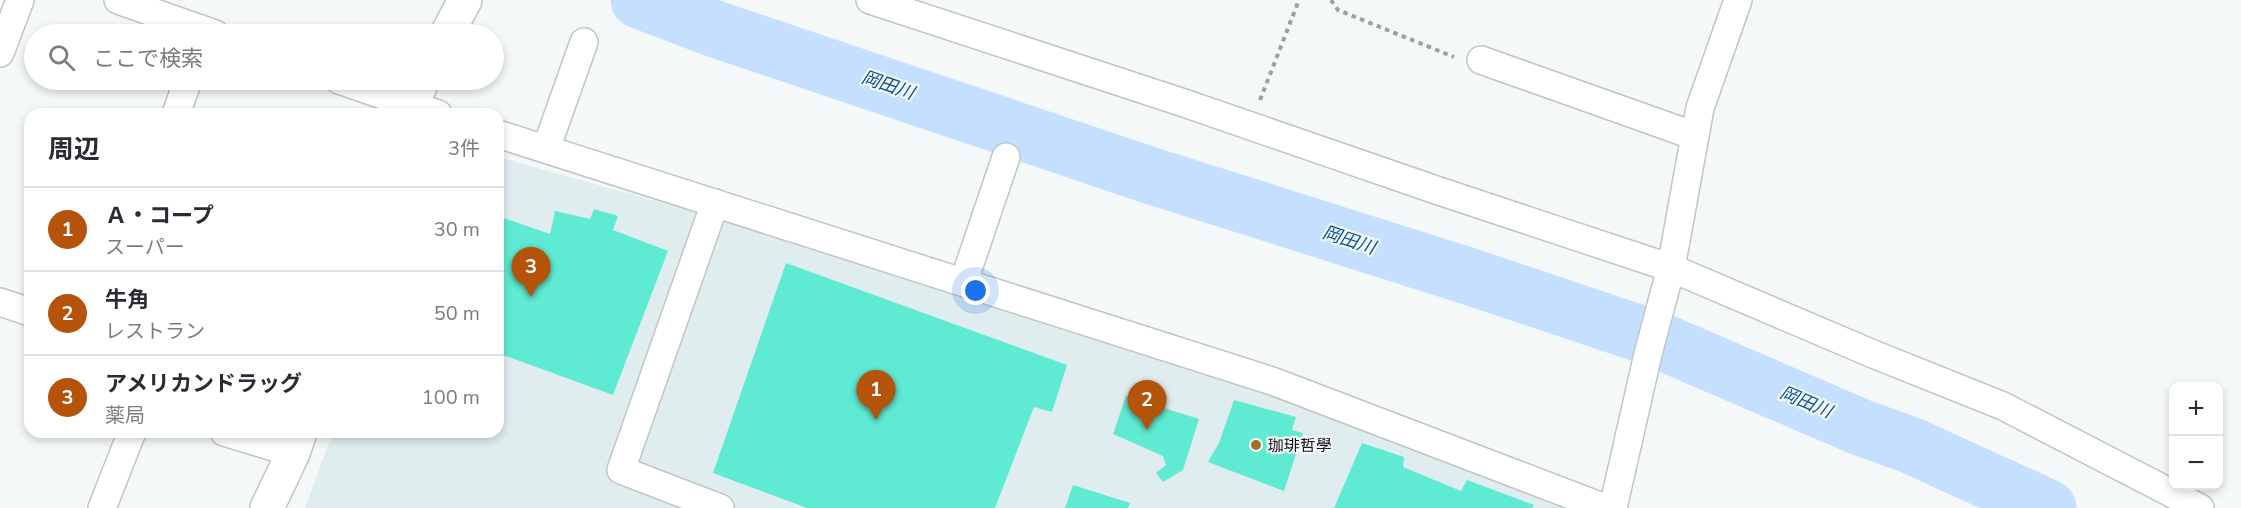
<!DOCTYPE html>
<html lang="ja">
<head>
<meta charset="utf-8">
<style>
  :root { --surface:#fff; --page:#f7f7f7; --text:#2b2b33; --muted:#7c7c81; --line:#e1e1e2; --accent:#b45309 }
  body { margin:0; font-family:"Nunito Sans","Noto Sans JP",sans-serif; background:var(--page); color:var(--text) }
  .controls { position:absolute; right:18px; bottom:18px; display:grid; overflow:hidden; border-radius:12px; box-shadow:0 3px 9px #0003 }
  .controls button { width:54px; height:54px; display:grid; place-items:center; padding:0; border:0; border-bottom:2px solid var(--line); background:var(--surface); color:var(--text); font:30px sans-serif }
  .you { position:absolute; left:976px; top:291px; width:21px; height:21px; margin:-15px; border:4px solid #fff; border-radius:50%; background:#1a73e8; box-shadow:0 0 0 9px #1a73e833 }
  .badge { display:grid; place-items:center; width:39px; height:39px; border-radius:50%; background:var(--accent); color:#fff; font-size:20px; font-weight:700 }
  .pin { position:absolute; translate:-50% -50px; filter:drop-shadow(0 2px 3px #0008) }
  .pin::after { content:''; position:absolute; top:32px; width:21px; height:18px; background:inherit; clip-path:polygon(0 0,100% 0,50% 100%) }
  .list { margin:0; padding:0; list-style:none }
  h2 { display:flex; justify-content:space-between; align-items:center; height:78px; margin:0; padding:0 24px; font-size:26px }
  h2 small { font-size:20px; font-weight:400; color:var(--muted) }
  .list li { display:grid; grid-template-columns:39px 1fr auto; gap:18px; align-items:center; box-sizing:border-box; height:84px; padding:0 24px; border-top:2px solid var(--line) }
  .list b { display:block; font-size:22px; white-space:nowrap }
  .list p { margin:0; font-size:20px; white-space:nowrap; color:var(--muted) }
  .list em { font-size:20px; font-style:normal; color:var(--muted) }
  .icon { flex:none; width:33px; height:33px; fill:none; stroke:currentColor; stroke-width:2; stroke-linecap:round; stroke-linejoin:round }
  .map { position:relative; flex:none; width:2241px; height:508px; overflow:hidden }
  .search { position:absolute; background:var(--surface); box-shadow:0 3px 9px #0003; left:24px; top:24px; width:480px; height:66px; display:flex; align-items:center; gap:15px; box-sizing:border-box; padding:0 21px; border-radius:33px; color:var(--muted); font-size:22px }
  .panel { position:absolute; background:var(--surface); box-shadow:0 3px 9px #0003; left:24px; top:108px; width:480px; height:330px; border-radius:18px }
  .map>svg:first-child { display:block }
</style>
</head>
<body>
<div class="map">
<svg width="2241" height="508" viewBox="0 0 2241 508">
  <rect width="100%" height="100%" fill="#f4f8f9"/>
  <path fill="#e0edef" d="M498,157L738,224L1284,397L1567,508H305L333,432H498Z"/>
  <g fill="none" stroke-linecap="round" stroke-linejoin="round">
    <path stroke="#c5e0fe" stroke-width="57" d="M639,0L718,30L1152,176L1468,276L1653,338L1860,427L1910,445L2048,508"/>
  </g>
  <g fill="#5febd3">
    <path d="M594,209L618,216L613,230L668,251L613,395L498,353V216L550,234L555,211L590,219Z"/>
    <path d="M786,263L1067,365L1052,412L1034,407L995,508H807L713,473Z"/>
    <path d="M1126,396L1199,419L1183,470L1163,482L1156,473L1166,465L1163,456L1113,434Z"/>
    <path d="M1234,400L1296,417L1292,430L1303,433L1284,491L1208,462L1219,443Z"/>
    <path d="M1362,443L1404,457L1403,467L1461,491L1467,480L1534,505L1532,508H1334Z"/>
    <path d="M1073,485L1130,503L1128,508H1065Z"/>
  </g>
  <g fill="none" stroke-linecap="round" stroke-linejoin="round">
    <defs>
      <g id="minor">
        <path d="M118,0L215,34"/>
        <path d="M870,0L1181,102L1436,190L1671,268L1873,354L2003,406L2200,508"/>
        <path d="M0,53L20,0"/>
        <path d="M1481,60L1695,136"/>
        <path d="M339,80L438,114"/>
        <path d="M176,114L188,80"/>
        <path d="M498,134L1275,382L1605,508"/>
        <path d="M546,149L584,42"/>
        <path d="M715,203L621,470L720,508"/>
        <path d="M964,281L1006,157"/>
        <path d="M0,302L30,312"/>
        <path d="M224,432L293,453"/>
        <path d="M102,508L132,432"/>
        <path d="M1613,508L1648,354L1671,268L1700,108L1738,0"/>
      </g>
      <g id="tertiary">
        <path d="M447,34L465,0"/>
        <path d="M407,114L423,80"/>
        <path d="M267,508L293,453L300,432"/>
      </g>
    </defs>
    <use href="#minor" stroke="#c2c5c6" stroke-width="30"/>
    <use href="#tertiary" stroke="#c2c5c6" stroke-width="36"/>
    <g stroke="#9da0a0" stroke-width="4" stroke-dasharray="4.5 4.5" stroke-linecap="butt">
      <path d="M1331,0L1338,10L1454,57"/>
      <path d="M1260,100L1299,0"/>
    </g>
    <use href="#minor" stroke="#fff" stroke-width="27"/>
    <use href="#tertiary" stroke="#fff" stroke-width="33"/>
  </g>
  <circle fill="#99751f" stroke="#f4f8f9" stroke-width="2" cx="1256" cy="445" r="6"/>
  <g text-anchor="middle" stroke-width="4.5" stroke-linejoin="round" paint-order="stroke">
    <g font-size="16" fill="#111313" stroke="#f4f8f9" text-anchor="start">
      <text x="1268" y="451">珈琲哲學</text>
    </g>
    <g font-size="18" font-style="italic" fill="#085494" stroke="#f4f8f9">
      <text transform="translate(888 85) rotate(19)" y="6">岡田川</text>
      <text transform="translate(1349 240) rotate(18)" y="6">岡田川</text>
      <text transform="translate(1806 402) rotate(23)" y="6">岡田川</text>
    </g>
  </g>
</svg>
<div class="controls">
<button>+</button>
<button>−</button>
</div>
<div class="you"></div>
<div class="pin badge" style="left:876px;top:420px">1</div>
<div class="pin badge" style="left:1147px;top:430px">2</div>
<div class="pin badge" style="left:531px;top:297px">3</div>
<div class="search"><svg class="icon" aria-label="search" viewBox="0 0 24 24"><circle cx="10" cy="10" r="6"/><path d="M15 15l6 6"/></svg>ここで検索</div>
<section class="panel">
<h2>周辺<small>3件</small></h2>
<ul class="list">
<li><span class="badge">1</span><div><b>Ａ・コープ</b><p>スーパー</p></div><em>30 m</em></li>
<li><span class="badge">2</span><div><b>牛角</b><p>レストラン</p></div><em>50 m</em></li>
<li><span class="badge">3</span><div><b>アメリカンドラッグ</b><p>薬局</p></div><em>100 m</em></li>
</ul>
</section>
</div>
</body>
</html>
